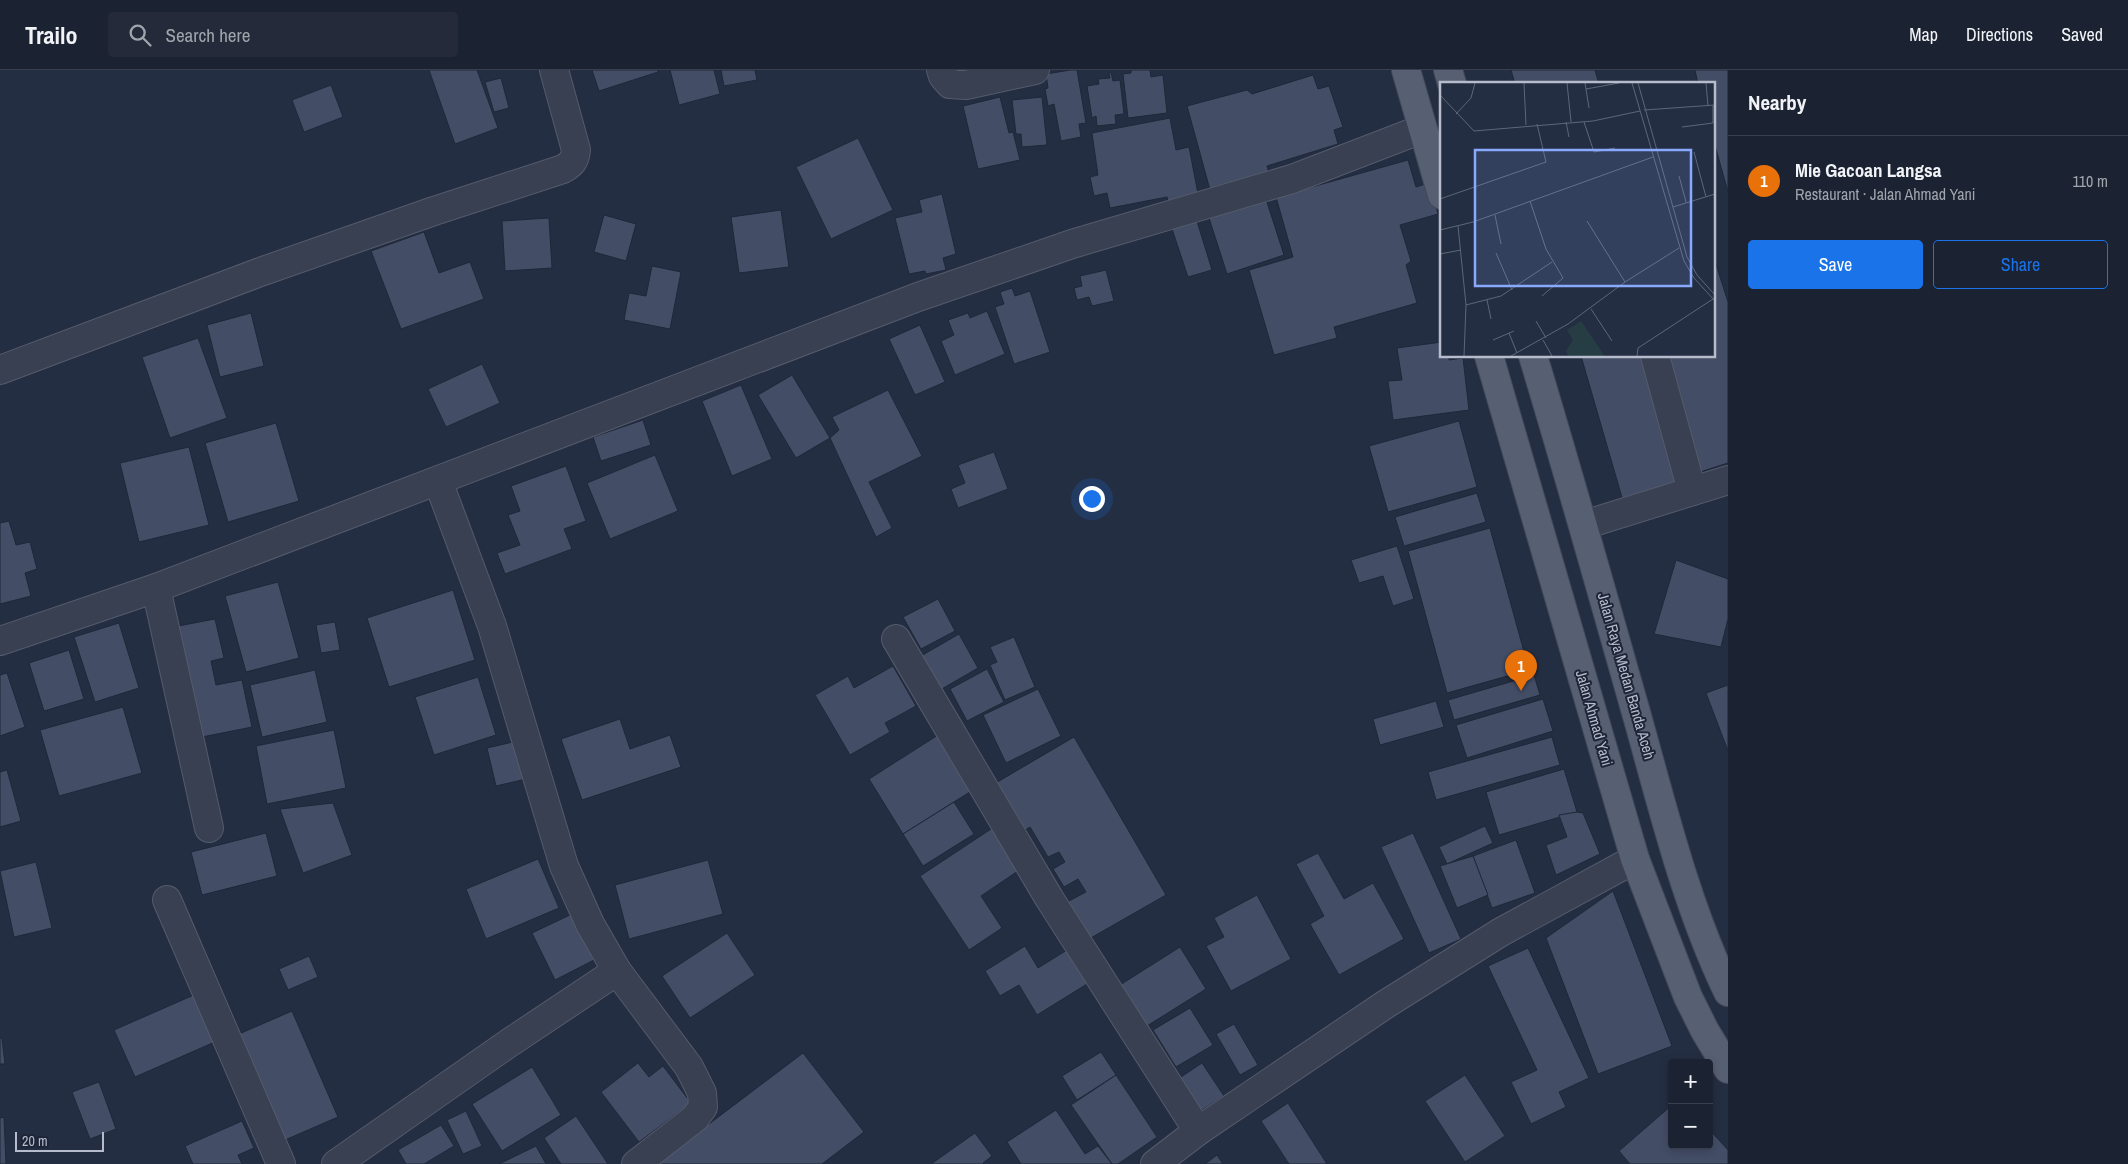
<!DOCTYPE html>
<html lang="en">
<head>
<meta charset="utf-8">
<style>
  :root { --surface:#1b2232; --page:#242a3a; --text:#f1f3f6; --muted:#a0a4ac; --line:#393f4d; --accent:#1a73e8 }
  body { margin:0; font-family:"Archivo Narrow",sans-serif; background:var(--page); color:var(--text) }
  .controls { position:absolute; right:15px; bottom:15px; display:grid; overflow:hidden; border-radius:5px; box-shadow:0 2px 8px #0003 }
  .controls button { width:45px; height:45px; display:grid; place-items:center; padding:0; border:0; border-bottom:1px solid var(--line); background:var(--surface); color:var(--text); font:25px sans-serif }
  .scale { position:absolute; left:15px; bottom:12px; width:89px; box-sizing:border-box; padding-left:5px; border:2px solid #b6bccc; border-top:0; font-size:14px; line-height:18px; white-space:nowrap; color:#b6bccc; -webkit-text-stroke:4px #1d2537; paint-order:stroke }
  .you { position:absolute; left:1091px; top:428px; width:18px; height:18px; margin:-12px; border:4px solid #fff; border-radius:50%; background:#1a73e8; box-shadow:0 0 0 8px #1a73e833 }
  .badge { display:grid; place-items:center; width:32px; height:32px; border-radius:50%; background:var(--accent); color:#fff; font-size:16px; font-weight:700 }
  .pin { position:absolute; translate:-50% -41px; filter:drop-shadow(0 1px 2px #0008) }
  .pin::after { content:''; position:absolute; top:26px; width:18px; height:15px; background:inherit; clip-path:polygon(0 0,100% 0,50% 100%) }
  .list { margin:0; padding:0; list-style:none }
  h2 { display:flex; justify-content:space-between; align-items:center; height:65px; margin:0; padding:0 20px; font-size:21px }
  h2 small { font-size:16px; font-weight:400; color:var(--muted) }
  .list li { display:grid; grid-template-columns:32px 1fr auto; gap:15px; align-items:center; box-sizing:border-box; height:90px; padding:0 20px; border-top:1px solid var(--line) }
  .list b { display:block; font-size:19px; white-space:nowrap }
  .list p { margin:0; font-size:16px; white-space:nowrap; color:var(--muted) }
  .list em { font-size:16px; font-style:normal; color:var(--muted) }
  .actions { display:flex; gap:10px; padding:15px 20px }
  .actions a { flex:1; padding:11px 0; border:1px solid var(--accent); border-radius:5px; text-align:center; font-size:18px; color:var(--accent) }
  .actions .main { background:var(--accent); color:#fff }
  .icon { flex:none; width:28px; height:28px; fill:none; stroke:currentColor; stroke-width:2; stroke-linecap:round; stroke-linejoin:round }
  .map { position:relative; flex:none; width:1728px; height:1094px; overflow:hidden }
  header { display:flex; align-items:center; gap:30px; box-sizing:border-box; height:70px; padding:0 25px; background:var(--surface); border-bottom:1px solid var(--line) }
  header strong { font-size:24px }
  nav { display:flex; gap:28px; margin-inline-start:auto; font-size:18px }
  .search { width:350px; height:45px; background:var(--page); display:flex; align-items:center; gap:12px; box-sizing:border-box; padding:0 18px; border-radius:5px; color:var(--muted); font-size:19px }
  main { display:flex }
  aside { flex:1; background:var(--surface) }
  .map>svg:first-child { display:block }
</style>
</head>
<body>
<header>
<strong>Trailo</strong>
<div class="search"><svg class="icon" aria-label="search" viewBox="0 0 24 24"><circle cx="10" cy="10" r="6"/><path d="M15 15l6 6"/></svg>Search here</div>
<nav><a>Map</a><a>Directions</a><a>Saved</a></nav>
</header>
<main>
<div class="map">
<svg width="1728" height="1094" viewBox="0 0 1728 1094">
  <rect width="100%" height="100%" fill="#242e42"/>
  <g fill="#434d65" stroke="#1f2739">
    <path d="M429,0H477L498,58L455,74Z"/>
    <path d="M592,0H658V2L599,21Z"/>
    <path d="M670,0H714L720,24L679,35Z"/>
    <path d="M721,0H755L757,10L724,16Z"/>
    <path d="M1070,0H1077L1086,53L1079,54L1081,67L1061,71L1054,34L1048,36L1045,19L1048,18L1046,4Z"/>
    <path d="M1131,0H1150L1151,7L1163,5L1167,43L1128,48L1123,4L1131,3Z"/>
    <path d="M1511,0H1595L1599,14H1515Z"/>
    <path d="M1695,0H1728V122L1714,72V14H1698Z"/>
    <path d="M1111,2L1113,11L1120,10L1124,44L1115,45L1116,54L1097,56L1096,46L1092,48L1087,16L1099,14L1098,9L1110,8L1109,3Z"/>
    <path d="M1313,5L1318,19L1329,16L1343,57L1334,60L1338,74L1267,96L1270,107L1212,127L1187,36L1247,20L1252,24Z"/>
    <path d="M501,8L509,38L494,42L485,12Z"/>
    <path d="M331,15L343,47L304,62L292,30Z"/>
    <path d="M1000,27L1009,63L1013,62L1020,90L978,99L963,36Z"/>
    <path d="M1042,27L1047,75L1022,77L1021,64H1016L1012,30Z"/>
    <path d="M1170,48L1176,80L1189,77L1200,134L1170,140L1167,127L1110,138L1107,123L1094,126L1090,107L1098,105L1092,63Z"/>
    <path d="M858,68L893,140L831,169L796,97Z"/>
    <path d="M1408,90L1416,117L1429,113L1438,144L1400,155L1411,191L1406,195L1417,233L1334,257L1337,268L1274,285L1249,200L1293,187L1276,127Z"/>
    <path d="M942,124L956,184L943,188L946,200L926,204L925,201L909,204L895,148L922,142L919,130Z"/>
    <path d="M1266,129L1284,185L1227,204L1209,148Z"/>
    <path d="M781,140L789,197L739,203L731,147Z"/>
    <path d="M604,145L636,154L626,191L594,182Z"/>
    <path d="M549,148L552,198L505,201L502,151Z"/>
    <path d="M1196,148L1212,200L1188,207L1171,156Z"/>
    <path d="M424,162L439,203L470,192L484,229L401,259L371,181Z"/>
    <path d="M1714,188L1728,232V393L1700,402L1664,286H1714Z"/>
    <path d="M652,196L681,202L670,259L624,250L629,223L646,226Z"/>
    <path d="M1106,200L1114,231L1092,236L1089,227L1077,230L1074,218L1082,216L1080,206Z"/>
    <path d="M1012,218L1015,226L1030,221L1050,282L1014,294L995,237L1004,234L1000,222Z"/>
    <path d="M987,241L1005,284L955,305L941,271L954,265L948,250L968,243L970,248Z"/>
    <path d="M251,243L264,296L220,307L207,255Z"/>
    <path d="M920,255L945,312L915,325L889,269Z"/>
    <path d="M198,268L227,348L170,368L142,287Z"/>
    <path d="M1442,272V286H1449V290L1463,288L1469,340L1393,350L1388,311L1402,310L1397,278Z"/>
    <path d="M1581,286H1644L1681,413L1623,431Z"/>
    <path d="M482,294L500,333L446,357L428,319Z"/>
    <path d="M792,305L830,368L796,388L758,325Z"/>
    <path d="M741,315L772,389L732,406L702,331Z"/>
    <path d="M888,320L922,386L869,412L892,458L876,467L830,368L839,360L832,347Z"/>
    <path d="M643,350L651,375L601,391L593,367Z"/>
    <path d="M1459,351L1477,417L1388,442L1369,376Z"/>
    <path d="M276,353L299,431L228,452L205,373Z"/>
    <path d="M189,377L209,455L139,472L120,393Z"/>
    <path d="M994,382L1008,419L958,438L951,419L965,413L958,395Z"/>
    <path d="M655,385L678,441L610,469L587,413Z"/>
    <path d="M566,396L586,451L564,459L572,479L505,504L497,483L520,475L508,445L520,441L511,416Z"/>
    <path d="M1477,423L1486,452L1404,476L1395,447Z"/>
    <path d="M9,451L16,475L30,472L37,499L25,503L31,526L0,534V453Z"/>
    <path d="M1490,458L1529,600L1447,623L1408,481Z"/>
    <path d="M1397,476L1414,529L1393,536L1383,506L1359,513L1351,490Z"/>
    <path d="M1676,490L1728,509V549L1721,577L1654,564Z"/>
    <path d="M278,512L299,588L246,602L225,526Z"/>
    <path d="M453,520L475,590L389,617L367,548Z"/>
    <path d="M938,529L955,561L921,579L903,547Z"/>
    <path d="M215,549L224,588L211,591L216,615L242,610L252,657L197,668L173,557Z"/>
    <path d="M335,552L340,580L321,583L316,555Z"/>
    <path d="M119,553L139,618L95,632L74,567Z"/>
    <path d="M959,564L978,598L940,620L921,586Z"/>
    <path d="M1014,567L1035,617L1005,630L990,595L997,592L990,577Z"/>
    <path d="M69,580L84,629L44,641L29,593Z"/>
    <path d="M893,596L916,636L885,653L890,662L850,685L815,625L848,606L854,618Z"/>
    <path d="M987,599L1004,632L967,651L950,619Z"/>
    <path d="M315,600L327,652L262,667L250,615Z"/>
    <path d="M7,603L25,657L0,666V605Z"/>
    <path d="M1534,605L1540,625L1454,650L1448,630Z"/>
    <path d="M478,607L496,665L434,685L415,627Z"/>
    <path d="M1728,615V681L1706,623Z"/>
    <path d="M1038,619L1061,666L1006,693L983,645Z"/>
    <path d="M1543,629L1553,661L1467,688L1456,655Z"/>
    <path d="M1436,631L1444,657L1380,675L1373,649Z"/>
    <path d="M123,637L142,703L59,726L40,660Z"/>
    <path d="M620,649L630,679L670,665L681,697L582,730L561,669Z"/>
    <path d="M334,660L346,718L267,734L256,676Z"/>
    <path d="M938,665L973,720L903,764L869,709Z"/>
    <path d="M1074,667L1166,825L1089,869L1067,832L1086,822L1078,809L1064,817L1053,799L1065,792L1059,782L1048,787L1030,757L1022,762L994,714Z"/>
    <path d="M1552,667L1560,695L1436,730L1428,702Z"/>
    <path d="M517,671L526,709L496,716L487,678Z"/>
    <path d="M1564,699L1577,742L1499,765L1486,722Z"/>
    <path d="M7,700L21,751L0,757V702Z"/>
    <path d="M954,732L974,764L923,796L903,764Z"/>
    <path d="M333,733L352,785L303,803L280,739Z"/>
    <path d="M1577,742L1583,743L1600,784L1556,805L1546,775L1567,767L1559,745Z"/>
    <path d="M997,755L1024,797L981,826L1002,858L969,880L920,806Z"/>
    <path d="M1485,756L1493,773L1447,794L1439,777Z"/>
    <path d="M266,763L277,806L202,825L191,782Z"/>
    <path d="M1413,763L1461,869L1429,883L1381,777Z"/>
    <path d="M1516,770L1535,823L1492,838L1473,786Z"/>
    <path d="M1318,783L1344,829L1373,813L1404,869L1339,905L1310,854L1324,846L1296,794Z"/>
    <path d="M1473,786L1488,825L1457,838L1440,796Z"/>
    <path d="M538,789L559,838L486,869L466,819Z"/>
    <path d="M708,790L723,844L629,869L615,815Z"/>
    <path d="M36,792L52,858L14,867L0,801Z"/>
    <path d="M1613,821L1672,976L1598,1004L1546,868Z"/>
    <path d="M1257,825L1291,889L1231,921L1206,876L1224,867L1214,848Z"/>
    <path d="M572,844L594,890L555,910L532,863Z"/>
    <path d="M727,863L755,905L690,948L662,906Z"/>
    <path d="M1025,876L1038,898L1067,880L1087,914L1037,945L1019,915L1000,926L985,901Z"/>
    <path d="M1180,877L1206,919L1147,956L1120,915Z"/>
    <path d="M1528,878L1589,1008L1559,1022L1566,1037L1531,1054L1511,1012L1537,1000L1488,896Z"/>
    <path d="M309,886L318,907L288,920L279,899Z"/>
    <path d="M196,924L217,971L135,1007L114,960Z"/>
    <path d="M1190,938L1213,975L1176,997L1153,960Z"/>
    <path d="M292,941L338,1047L285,1070L239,964Z"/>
    <path d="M1234,954L1258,995L1240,1005L1216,964Z"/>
    <path d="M0,968H2L5,994H0Z"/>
    <path d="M1101,982L1116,1005L1077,1030L1062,1006Z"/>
    <path d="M803,983L864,1062L822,1094H656Z"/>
    <path d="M638,993L649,1007L663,996L691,1033L639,1072L601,1022Z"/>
    <path d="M1202,993L1224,1026L1199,1042L1178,1009Z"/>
    <path d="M532,997L561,1045L502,1081L472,1034Z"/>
    <path d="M1116,1005L1157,1067L1118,1094H1112L1071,1035Z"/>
    <path d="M1465,1005L1505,1066L1465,1092L1425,1031Z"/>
    <path d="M99,1012L116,1059L90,1069L72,1022Z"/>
    <path d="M1288,1033L1327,1094H1289L1261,1051Z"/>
    <path d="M1672,1035V1075H1709V1059L1728,1080V1094H1630L1619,1081Z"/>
    <path d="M1056,1040L1085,1084L1098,1076L1112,1094H1021L1007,1072Z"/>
    <path d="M466,1041L482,1076L463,1084L447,1050Z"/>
    <path d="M576,1046L608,1094H561L544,1068Z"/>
    <path d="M4,1047L6,1094H0V1048Z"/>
    <path d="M242,1051L254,1078L238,1085L242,1094H193L185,1076Z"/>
    <path d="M441,1055L454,1076L424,1094H406L398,1080Z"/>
    <path d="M975,1063L992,1086L983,1093L984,1094H931Z"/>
    <path d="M536,1076L546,1094H499Z"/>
    <path d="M1217,1085L1223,1094H1205Z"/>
  </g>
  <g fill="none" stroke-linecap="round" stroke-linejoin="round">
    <defs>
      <g id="minor">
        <path d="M941,0L943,6L950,14L966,15L1035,0"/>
        <path d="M1655,286L1692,421"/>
        <path d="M0,300L263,201L434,141L563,99C572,94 575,90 576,80L554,0"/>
        <path d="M438,411L492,556L564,796L590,854L617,901L689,997L702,1023L703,1037L695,1048L636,1094"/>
        <path d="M1584,455L1728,410"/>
        <path d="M156,518L209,758"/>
        <path d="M896,569L1049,828L1198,1061"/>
        <path d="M0,571L156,518L918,227L1072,174L1292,109L1422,59"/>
        <path d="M167,830L281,1094"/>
        <path d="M336,1094L509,973L617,901"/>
        <path d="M1155,1094L1198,1061L1386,934L1501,862L1635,789"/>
      </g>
      <g id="major">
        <path d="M1406,0L1442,125"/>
        <path d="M1448,0L1452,14"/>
        <path d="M1489,286L1635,789L1688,927L1705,961L1728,999"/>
        <path d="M1533,286C1570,408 1604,530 1639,653C1664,743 1687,837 1728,922"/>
      </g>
    </defs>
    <use href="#minor" stroke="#545b6c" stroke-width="30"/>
    <use href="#major" stroke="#42495b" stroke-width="30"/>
    <use href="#minor" stroke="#394052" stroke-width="28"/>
    <use href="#major" stroke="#575f72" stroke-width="28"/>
  </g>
  <g text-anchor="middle" stroke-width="4" stroke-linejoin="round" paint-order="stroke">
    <g font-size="15" fill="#b6bccc" stroke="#1d2537">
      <text transform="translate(1626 606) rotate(74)" y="5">Jalan Raya Medan Banda Aceh</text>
      <text transform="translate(1594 648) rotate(74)" y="5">Jalan Ahmad Yani</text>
    </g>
  </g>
  <g transform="translate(1440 12)">
    <rect width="275" height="275" fill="#242e42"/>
    <path d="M141,239L162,270L164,274H128L126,269L133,258L127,248Z" fill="#263d43"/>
    <path fill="none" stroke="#5e6779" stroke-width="1" d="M84,1L86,43M127,1L131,40M145,1L149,26M192,1L244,179L254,196L275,219M198,1L247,175L257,193L275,213M266,1L268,24M146,7L179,1M0,13L34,49L153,39L200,29M204,28L275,23M16,32L31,16L35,1M126,40L129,55M144,40L154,70L175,66M242,45L273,41V24M254,70L266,115M239,94L246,120M0,117L106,80L97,42M90,119L106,167L123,196L102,214M233,125L275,112M55,133L61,162M147,139L185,200M18,144L26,223L24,274M0,148L33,140L213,75M56,171L72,208M0,172L21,168M47,218L51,237M26,223L61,214L112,180M151,227L172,259M96,239L106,256M69,251L77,271M53,258L74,249M103,258L112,274M71,274L128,242L185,200L239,166M197,274L198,266L273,217"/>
    <path fill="#88a9fe" fill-opacity="0.15" stroke="#88a9fe" stroke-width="2.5" d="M35,68H251V204H35Z"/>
    <rect width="275" height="275" fill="none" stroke="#b6bccc" stroke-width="2.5"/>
  </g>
</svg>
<div class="controls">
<button>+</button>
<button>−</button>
</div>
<div class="scale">20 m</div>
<div class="you"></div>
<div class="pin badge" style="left:1521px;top:621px;background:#e8710a">1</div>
</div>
<aside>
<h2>Nearby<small></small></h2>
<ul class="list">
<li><span class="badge" style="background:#e8710a">1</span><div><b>Mie Gacoan Langsa</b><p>Restaurant · Jalan Ahmad Yani</p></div><em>110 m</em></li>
</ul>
<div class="actions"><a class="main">Save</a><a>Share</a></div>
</aside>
</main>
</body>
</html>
